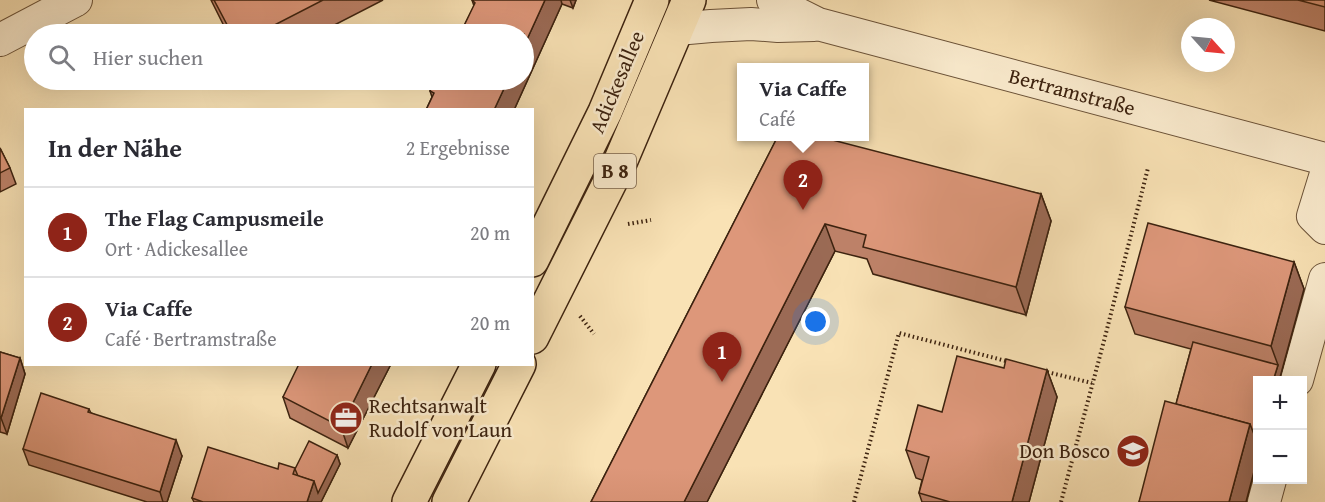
<!DOCTYPE html>
<html lang="de">
<head>
<meta charset="utf-8">
<style>
  :root { --surface:#fff; --page:#f2f2f3; --text:#2b2b33; --muted:#7c7c81; --line:#e1e1e2; --accent:#8f2418 }
  body { margin:0; font-family:"Gentium Book Plus",serif; background:var(--page); color:var(--text) }
  .controls { position:absolute; right:18px; bottom:18px; display:grid; overflow:hidden; border-radius:0px; box-shadow:0 6px 24px #0002 }
  .controls button { width:54px; height:54px; display:grid; place-items:center; padding:0; border:0; border-bottom:2px solid var(--line); background:var(--surface); color:var(--text); font:30px sans-serif }
  .compass { position:absolute; left:1181px; top:18px; width:54px; height:54px; border-radius:50%; background:var(--surface); box-shadow:0 6px 24px #0002; rotate:117deg }
  .you { position:absolute; left:816px; top:322px; width:21px; height:21px; margin:-15px; border:4px solid #fff; border-radius:50%; background:#1a73e8; box-shadow:0 0 0 9px #1a73e833 }
  .badge { display:grid; place-items:center; width:39px; height:39px; border-radius:50%; background:var(--accent); color:#fff; font-size:20px; font-weight:700 }
  .pin { position:absolute; translate:-50% -50px; filter:drop-shadow(0 2px 3px #0008) }
  .pin::after { content:''; position:absolute; top:32px; width:21px; height:18px; background:inherit; clip-path:polygon(0 0,100% 0,50% 100%) }
  .popup { position:absolute; left:737px; top:63px; width:132px; height:78px; box-sizing:border-box; display:grid; place-content:center; border-radius:0px; background:var(--surface); filter:drop-shadow(0 2px 4px #0005); font-size:20px; white-space:nowrap; color:var(--muted) }
  .popup b { font-size:22px; color:var(--text) }
  .popup::after { content:''; position:absolute; left:50%; top:100%; margin-left:-12px; border:12px solid transparent; border-top-color:var(--surface) }
  .list { margin:0; padding:0; list-style:none }
  h2 { display:flex; justify-content:space-between; align-items:center; height:78px; margin:0; padding:0 24px; font-size:26px }
  h2 small { font-size:20px; font-weight:400; color:var(--muted) }
  .list li { display:grid; grid-template-columns:39px 1fr auto; gap:18px; align-items:center; box-sizing:border-box; height:90px; padding:0 24px; border-top:2px solid var(--line) }
  .list b { display:block; font-size:22px; white-space:nowrap }
  .list p { margin:0; font-size:20px; white-space:nowrap; color:var(--muted) }
  .list em { font-size:20px; font-style:normal; color:var(--muted) }
  .icon { flex:none; width:33px; height:33px; fill:none; stroke:currentColor; stroke-width:2; stroke-linecap:round; stroke-linejoin:round }
  .map { position:relative; flex:none; width:1325px; height:502px; overflow:hidden }
  .search { position:absolute; background:var(--surface); box-shadow:0 6px 24px #0002; left:24px; top:24px; width:510px; height:66px; display:flex; align-items:center; gap:15px; box-sizing:border-box; padding:0 21px; border-radius:33px; color:var(--muted); font-size:22px }
  .panel { position:absolute; background:var(--surface); box-shadow:0 6px 24px #0002; left:24px; top:108px; width:510px; height:258px; border-radius:0px }
  .map>svg:first-child { display:block }
</style>
</head>
<body>
<div class="map">
<svg width="1325" height="502" viewBox="0 0 1325 502">
  <rect width="100%" height="100%" fill="#f9e2b5"/>
  <filter id="stains"><feTurbulence type="fractalNoise" baseFrequency=".00333" numOctaves="4"/><feColorMatrix values="0 0 0 0 .2 0 0 0 0 .09 0 0 0 0 .02 0 0 0 .5 -.17"/></filter>
  <radialGradient id="worn" r=".72"><stop offset=".6" stop-color="#630" stop-opacity="0"/><stop offset="1" stop-color="#630" stop-opacity=".3"/></radialGradient>
  <g fill="none" stroke-linecap="round" stroke-linejoin="round">
    <defs>
      <g id="street">
        <path d="M773,0L786,8L818,24L1325,159"/>
        <path d="M677,29L711,26L751,24L778,26L814,25"/>
        <path d="M0,40L76,0"/>
        <path d="M1325,177L1313,216L1325,228"/>
        <path d="M1297,380L1325,279"/>
        <path d="M1264,502L1270,480"/>
      </g>
      <g id="primary">
        <path d="M532,260L605,112L652,0"/>
        <path d="M532,337L621,160L689,0"/>
        <path d="M409,502L479,364"/>
        <path d="M449,502L519,364"/>
      </g>
    </defs>
    <use href="#street" stroke="#6b5238" stroke-width="34"/>
    <use href="#primary" stroke="#3c220f" stroke-width="36"/>
    <g stroke="#3c220f" stroke-width="4" stroke-dasharray="1.5 3" stroke-linecap="butt">
      <path d="M628,224L651,220"/>
      <path d="M580,316L594,334"/>
      <path d="M1043,371L1092,383"/>
      <path d="M854,502L899,333L1010,362"/>
      <path d="M1061,502L1105,337L1148,168"/>
    </g>
    <use href="#street" stroke="#fbeccf" stroke-width="32"/>
    <use href="#primary" stroke="#f9e2b5" stroke-width="33"/>
  </g>
  <g fill="#be8269" stroke="#3c220f" stroke-width="1.5">
    <path d="M211,0H383L317,34H228Z"/>
    <path d="M472,0H576L573,8L562,4L514,110H426L432,97L430,91L435,80H524V34H460L474,6Z"/>
    <path d="M1209,0H1325V31Z"/>
    <path d="M778,136L1041,194L1051,221L1026,315L873,274L867,259L835,251L707,502H591Z"/>
    <path d="M0,148L10,168L16,184L0,192Z"/>
    <path d="M1294,262L1304,289L1279,381H1257V460L1246,502H1139L1176,404L1191,349L1135,334L1125,307Z"/>
    <path d="M0,352L20,358L25,374L7,434L0,432Z"/>
    <path d="M391,364L348,448L290,418L283,397Z"/>
    <path d="M1004,368L1047,370L1057,397L1029,502H922L919,493L922,480L916,478L906,450L942,412Z"/>
    <path d="M89,409L91,413L182,456L167,502H147L29,465L23,449Z"/>
    <path d="M337,455L340,464L321,502H194L192,498L278,469L295,468Z"/>
  </g>
  <g fill="#9b6a55" stroke="#3c220f" stroke-width="1.5">
    <path d="M545,0H561L562,4L514,110H494L508,80H524V46Z"/>
    <path d="M570,0H576L573,8Z"/>
    <path d="M1041,194L1051,221L1026,315L1016,287Z"/>
    <path d="M825,224L835,251L707,502H684Z"/>
    <path d="M1294,262L1304,289L1279,381H1273L1278,365L1271,346Z"/>
    <path d="M20,358L25,374L7,434L1,418Z"/>
    <path d="M372,364H391L348,448L341,427Z"/>
    <path d="M1047,370L1057,397L1029,502H1012Z"/>
    <path d="M1250,424L1257,439V460L1246,502H1229Z"/>
    <path d="M176,440L182,456L167,502H163L160,492Z"/>
    <path d="M337,455L340,464L321,502H307L314,481Z"/>
  </g>
  <g fill="#dd977a" stroke="#3c220f" stroke-width="1.5">
    <path d="M214,0H323L261,32L257,25L240,34H232Z"/>
    <path d="M472,0H545L524,46V34H460L475,3Z"/>
    <path d="M1298,0H1325V7Z"/>
    <path d="M435,80H508L494,110H426L434,93L430,91Z"/>
    <path d="M778,136H817L1041,194L1016,287L863,247L866,235L825,224L684,502H591Z"/>
    <path d="M0,148L10,168L0,173Z"/>
    <path d="M1148,223L1294,262L1271,346L1125,307Z"/>
    <path d="M1193,342L1278,365L1273,381H1257V442L1250,424L1176,404Z"/>
    <path d="M0,352L20,358L1,418H0Z"/>
    <path d="M957,356L1004,368L1006,359L1047,370L1012,502H950L919,493L929,457L906,450L918,405L942,412Z"/>
    <path d="M299,364H372L341,427L283,397Z"/>
    <path d="M41,393L89,409L88,412L176,440L160,492L23,449Z"/>
    <path d="M1165,401L1250,424L1229,502H1139Z"/>
    <path d="M309,441L337,455L318,493L314,481L298,476L295,469Z"/>
    <path d="M208,447L278,469L279,463L295,468L293,474L314,481L307,502H203L192,498Z"/>
  </g>
  <defs>
    <symbol id="office-disc" viewBox="-11 -11 22 22"><circle r="9.5" fill="#8f2418" stroke="#fbeccf"/><path d="M-6-3h4V-5.5h4V-3h4V5H-6ZM-1-4.5V-3h2v-1.5ZM-6 0V1H6V0Z" fill="#fff"/></symbol>
    <symbol id="school-disc" viewBox="-11 -11 22 22"><circle r="9.5" fill="#8f2418" stroke="#fbeccf"/><path d="M0-5L7-2L0 1L-7-2ZM-4 1L0 2.5L4 1V4Q0 6-4 4Z" fill="#fff"/></symbol>
  </defs>
  <g fill-rule="evenodd">
    <use href="#office-disc" x="327" y="399" width="38" height="38"/>
    <use href="#school-disc" x="1114" y="432" width="38" height="38"/>
  </g>
  <g text-anchor="middle" stroke-width="5" stroke-linejoin="round" paint-order="stroke">
    <rect fill="#fbeccf" stroke="#755f49" stroke-width="1.5" x="594" y="154" width="42" height="34" rx="4.5"/>
    <g font-size="20" font-weight="bold" fill="#3c220f">
      <text x="615" y="178">B 8</text>
    </g>
    <g font-size="21" fill="#3c220f" stroke="#fbeccf">
      <text transform="translate(617 82) rotate(-67)" y="7">Adickesallee</text>
      <text transform="translate(1072 92) rotate(15)" y="7">Bertramstraße</text>
    </g>
    <g font-size="21" fill="#3c220f" stroke="#fbeccf" text-anchor="start">
      <text x="369" y="413">Rechtsanwalt<tspan x="369" dy="24">Rudolf von Laun</tspan></text>
      <text x="1110" y="458" text-anchor="end">Don Bosco</text>
    </g>
  </g>
  <rect width="100%" height="100%" filter="url(#stains)"/>
  <rect width="100%" height="100%" fill="url(#worn)"/>
</svg>
<div class="controls">
<button>+</button>
<button>−</button>
</div>
<svg class="compass" viewBox="-18 -18 36 36"><path d="M0-13l5 13h-10z" fill="#e53935"/><path d="M0 13l5-13h-10z" fill="#7c7c81"/></svg>
<div class="you"></div>
<div class="pin badge" style="left:722px;top:382px">1</div>
<div class="pin badge" style="left:803px;top:210px">2</div>
<div class="popup"><b>Via Caffe</b>Café</div>
<div class="search"><svg class="icon" aria-label="search" viewBox="0 0 24 24"><circle cx="10" cy="10" r="6"/><path d="M15 15l6 6"/></svg>Hier suchen</div>
<section class="panel">
<h2>In der Nähe<small>2 Ergebnisse</small></h2>
<ul class="list">
<li><span class="badge">1</span><div><b>The Flag Campusmeile</b><p>Ort · Adickesallee</p></div><em>20 m</em></li>
<li><span class="badge">2</span><div><b>Via Caffe</b><p>Café · Bertramstraße</p></div><em>20 m</em></li>
</ul>
</section>
</div>
</body>
</html>
